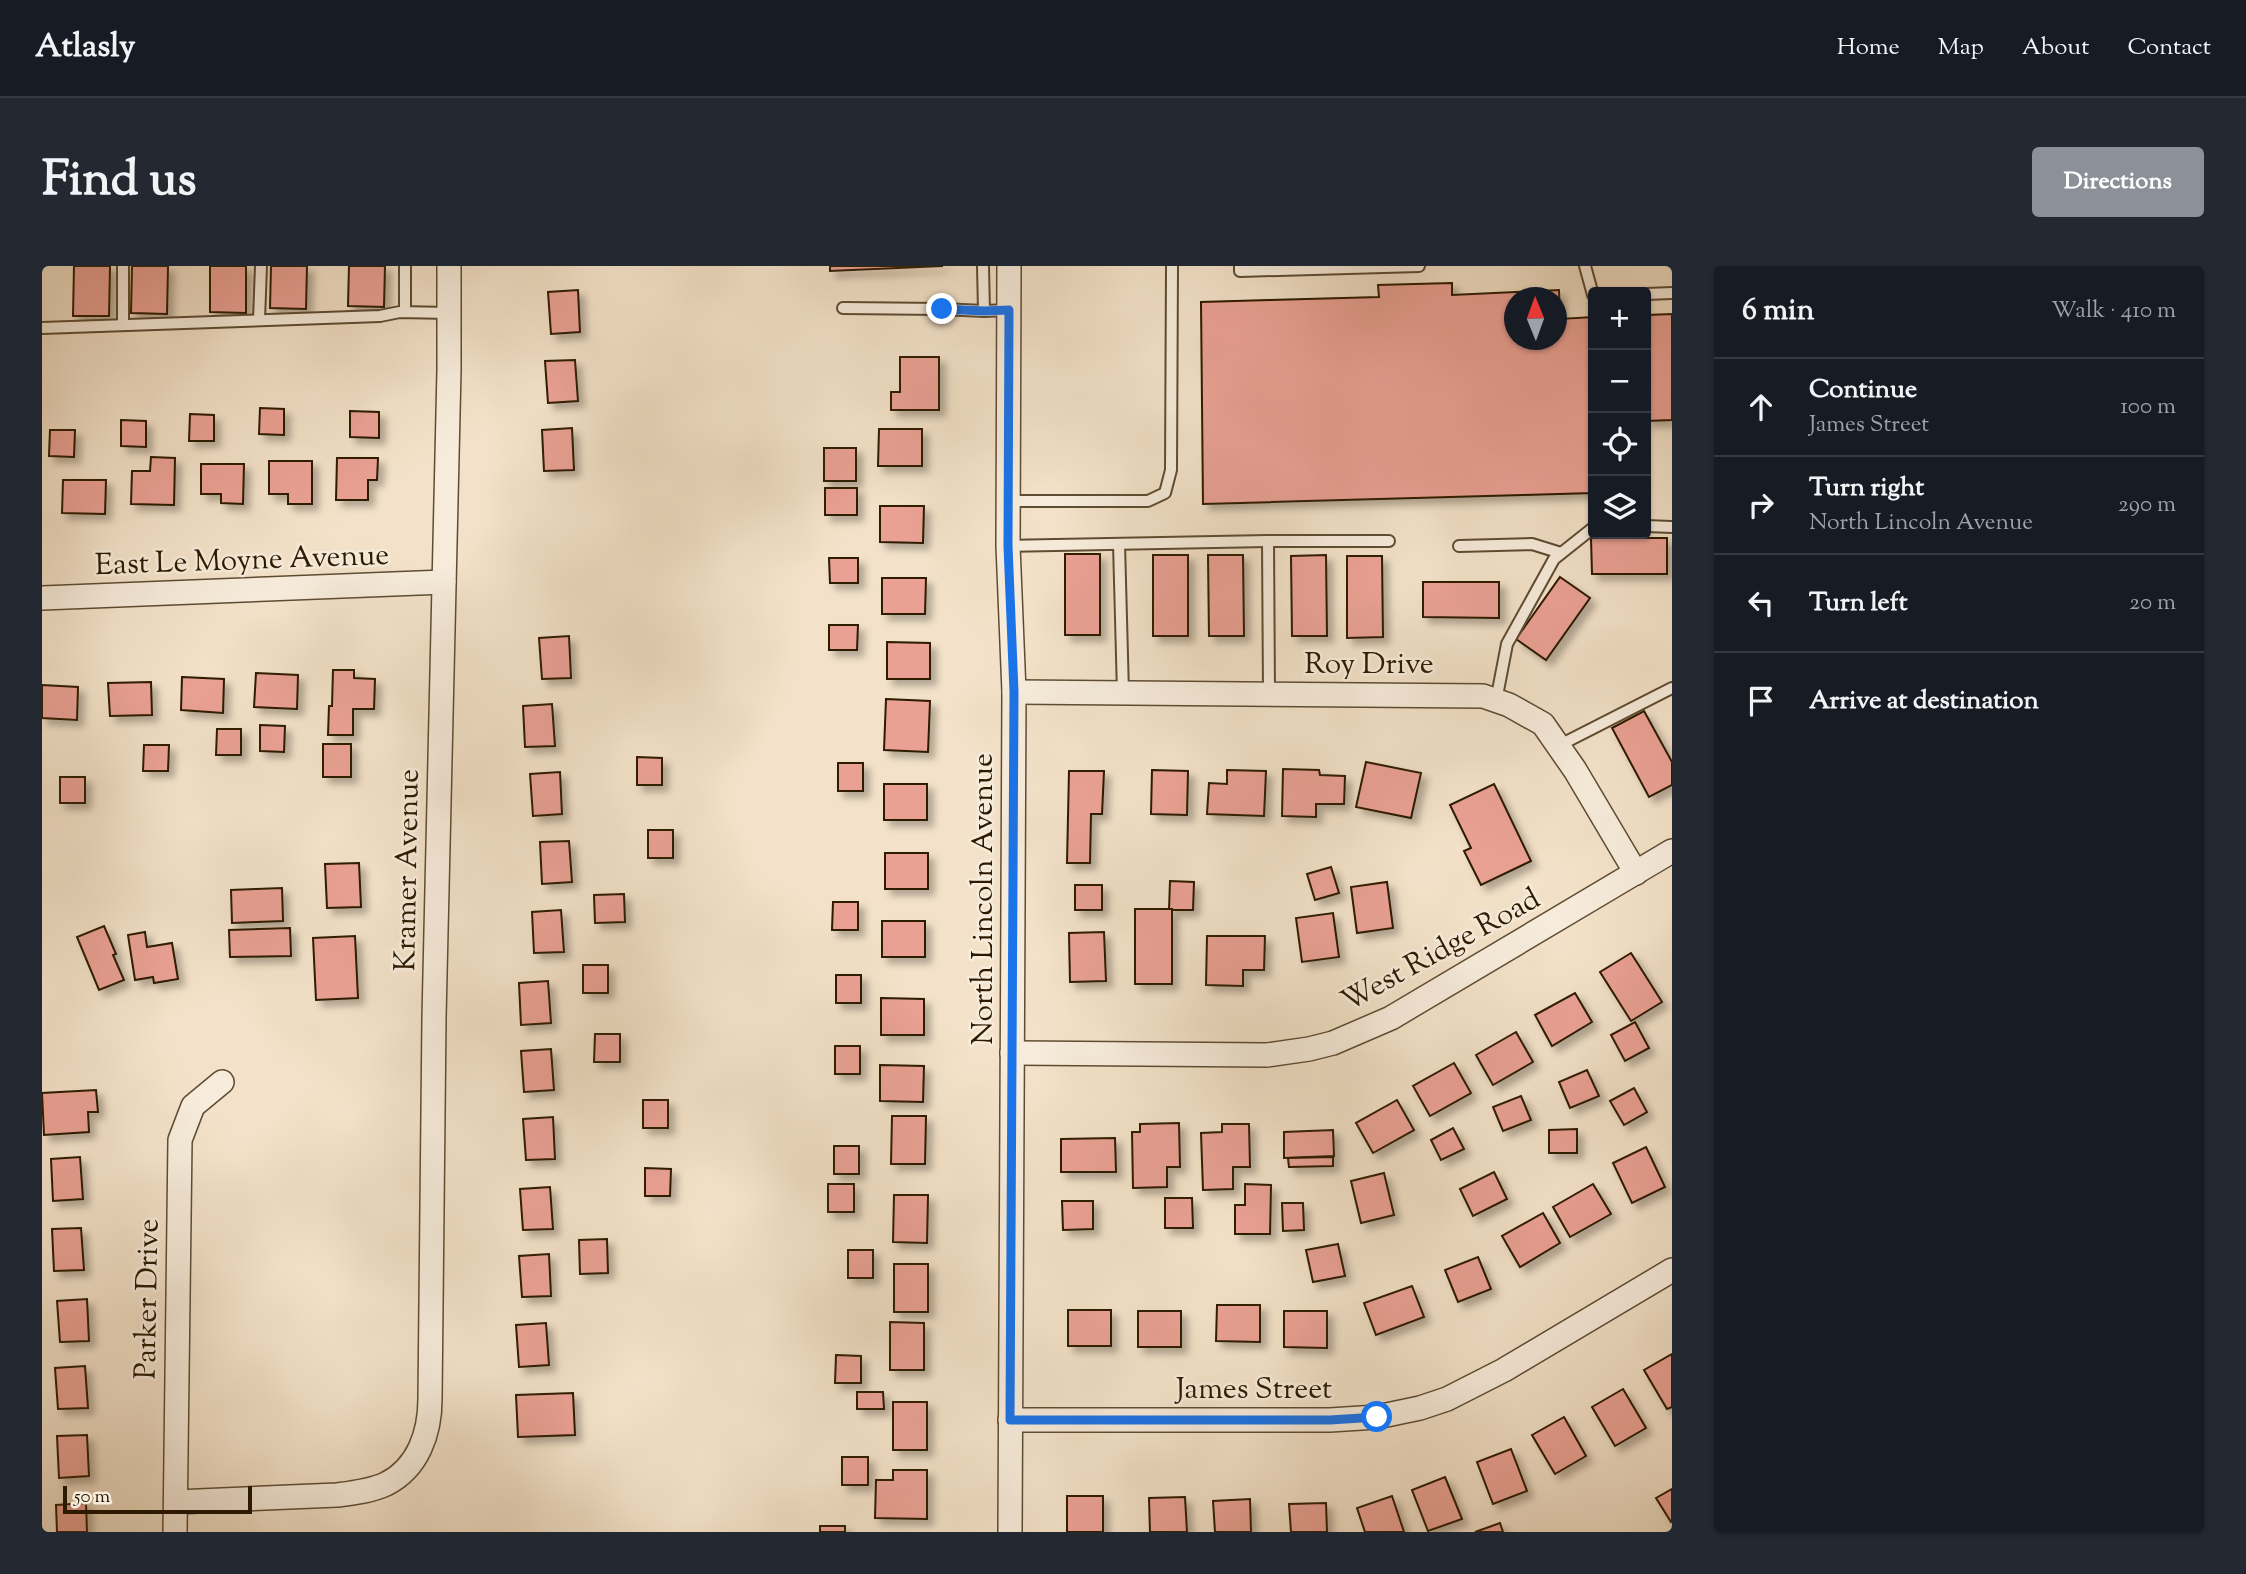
<!DOCTYPE html>
<html lang="en">
<head>
<meta charset="utf-8">
<style>
  :root { --surface:#171b24; --page:#242831; --text:#f1f3f6; --muted:#9ea1a6; --line:#363941; --accent:#8c9099 }
  body { margin:0; font-family:"Sorts Mill Goudy",serif; background:var(--page); color:var(--text) }
  .controls { position:absolute; right:21px; top:21px; display:grid; overflow:hidden; border-radius:7px; box-shadow:0 2px 5px #0004 }
  .controls button { width:63px; height:63px; display:grid; place-items:center; padding:0; border:0; border-bottom:2px solid var(--line); background:var(--surface); color:var(--text); font:35px sans-serif }
  .compass { position:absolute; left:1462px; top:21px; width:63px; height:63px; border-radius:50%; background:var(--surface); box-shadow:0 2px 5px #0004; rotate:359deg }
  .scale { position:absolute; left:21px; bottom:18px; width:189px; box-sizing:border-box; padding-left:7px; border:4px solid #2d1a00; border-top:0; font-size:19px; line-height:24px; white-space:nowrap; color:#2d1a00; -webkit-text-stroke:5px #f7ecdc; paint-order:stroke }
  .stop { position:absolute; width:21px; height:21px; margin:-16px; border:5px solid #1a73e8; border-radius:50%; background:#fff }
  .stop.end { background:#1a73e8; border-color:#fff; box-shadow:0 2px 7px #0008 }
  .list { margin:0; padding:0; list-style:none }
  h2 { display:flex; justify-content:space-between; align-items:center; height:91px; margin:0; padding:0 28px; font-size:30px }
  h2 small { font-size:23px; font-weight:400; color:var(--muted) }
  .list li { display:grid; grid-template-columns:46px 1fr auto; gap:21px; align-items:center; box-sizing:border-box; height:98px; padding:0 28px; border-top:2px solid var(--line) }
  .list b { display:block; font-size:26px; white-space:nowrap }
  .list p { margin:0; font-size:23px; white-space:nowrap; color:var(--muted) }
  .list em { font-size:23px; font-style:normal; color:var(--muted) }
  .icon { flex:none; width:38px; height:38px; fill:none; stroke:currentColor; stroke-width:2; stroke-linecap:round; stroke-linejoin:round }
  .map { position:relative; flex:none; width:1630px; height:1266px; overflow:hidden; border-radius:7px }
  header { display:flex; align-items:center; gap:42px; box-sizing:border-box; height:98px; padding:0 35px; background:var(--surface); border-bottom:2px solid var(--line) }
  header strong { font-size:33px }
  nav { display:flex; gap:38px; margin-inline-start:auto; font-size:24px }
  .intro { display:flex; align-items:center; justify-content:space-between; box-sizing:border-box; height:168px; padding:0 42px }
  h1 { margin:0; font-size:49px }
  .button { padding:18px 32px; border-radius:7px; background:var(--accent); color:#fff; font-size:24px; font-weight:700 }
  main { display:flex; gap:42px; padding:0 42px }
  aside { flex:1; background:var(--surface); border-radius:7px; box-shadow:0 2px 5px #0004 }
  .map>svg:first-child { display:block }
</style>
</head>
<body>
<header>
<strong>Atlasly</strong>
<nav><a>Home</a><a>Map</a><a>About</a><a>Contact</a></nav>
</header>
<div class="intro"><h1>Find us</h1><a class="button">Directions</a></div>
<main>
<div class="map">
<svg width="1630" height="1266" viewBox="0 0 1630 1266">
  <defs>
    <filter id="shadow"><feDropShadow dx="6" dy="6" stdDeviation="3.5" flood-color="#0004"/></filter>
  </defs>
  <rect width="100%" height="100%" fill="#f3e2c9"/>
  <filter id="stains"><feTurbulence type="fractalNoise" baseFrequency=".00286" numOctaves="4"/><feColorMatrix values="0 0 0 0 .2 0 0 0 0 .09 0 0 0 0 .02 0 0 0 .5 -.17"/></filter>
  <radialGradient id="worn" r=".72"><stop offset=".6" stop-color="#630" stop-opacity="0"/><stop offset="1" stop-color="#630" stop-opacity=".3"/></radialGradient>
  <g fill="#eaa194" stroke="#2d1a00" stroke-width="2" fill-rule="evenodd" filter="url(#shadow)">
    <path d="M32,0H68L67,50H31Z"/>
    <path d="M90,0H126L125,48L89,47Z"/>
    <path d="M168,0H204V47L168,46Z"/>
    <path d="M229,0H265L264,43L228,42Z"/>
    <path d="M307,0H343L342,41L306,40Z"/>
    <path d="M788,0H901L788,5Z"/>
    <path d="M1410,17V29L1517,24L1518,53L1551,51V227L1161,238L1159,36L1337,31L1336,19ZM1472,32H1514V74H1472Z"/>
    <path d="M536,24L538,66L509,68L506,26Z"/>
    <path d="M1630,48V154L1604,155V49Z"/>
    <path d="M858,91H897V144H849V126H858Z"/>
    <path d="M533,94L536,135L506,137L503,95Z"/>
    <path d="M218,142L242,143V169L217,168Z"/>
    <path d="M308,145L337,146V172L308,171Z"/>
    <path d="M148,148L172,149V175H147Z"/>
    <path d="M79,154L104,155V181L79,180Z"/>
    <path d="M530,162L532,204L502,205L500,164Z"/>
    <path d="M837,163H880V200H836Z"/>
    <path d="M8,164H33L32,191L7,190Z"/>
    <rect x="782" y="182" width="32" height="33"/>
    <path d="M109,191L133,192L132,239L89,238L90,205H108Z"/>
    <path d="M295,192H336L335,214H326V234H294Z"/>
    <path d="M227,195H270V238H246V228H227Z"/>
    <path d="M159,198H202L201,238L179,237V228H159Z"/>
    <path d="M21,214H64L63,248L20,247Z"/>
    <rect x="783" y="222" width="32" height="27"/>
    <path d="M838,240H882L881,277L838,276Z"/>
    <path d="M1549,272H1625V308H1550Z"/>
    <rect x="1023" y="288" width="35" height="81"/>
    <rect x="1111" y="289" width="35" height="81"/>
    <path d="M1166,289H1201L1202,370H1167Z"/>
    <path d="M1284,289L1285,370H1250L1249,290Z"/>
    <path d="M1305,290H1340L1341,371L1305,372Z"/>
    <path d="M787,292H816V317H788Z"/>
    <path d="M1518,311L1548,332L1504,394L1474,373Z"/>
    <path d="M840,312H884L883,348H840Z"/>
    <path d="M1381,316H1457V352L1381,351Z"/>
    <path d="M787,359H816L815,384H787Z"/>
    <path d="M527,370L529,412L500,413L497,372Z"/>
    <path d="M845,376L888,377V413H845Z"/>
    <path d="M291,404H312V412L333,413L332,443H311V469H286L287,440H290Z"/>
    <path d="M214,407L256,409L255,443L212,441Z"/>
    <path d="M140,411L182,413L181,447L139,444Z"/>
    <path d="M109,416L110,449L68,450L66,417Z"/>
    <path d="M0,419L36,421L35,454L0,452Z"/>
    <path d="M844,433L888,435L886,486L842,484Z"/>
    <path d="M510,438L513,480L483,481L481,440Z"/>
    <path d="M1602,445L1630,496V519L1607,531L1570,462Z"/>
    <path d="M218,459L243,460L242,486L218,485Z"/>
    <path d="M175,463H199V489H174Z"/>
    <rect x="281" y="478" width="28" height="33"/>
    <path d="M102,479H127L126,505H101Z"/>
    <path d="M595,491L620,492V519H595Z"/>
    <path d="M1324,496L1379,507L1369,552L1314,541Z"/>
    <rect x="796" y="497" width="25" height="28"/>
    <path d="M1241,503L1277,504L1278,509L1303,510L1302,538H1274V551L1240,550Z"/>
    <path d="M1110,504L1146,505L1145,549L1109,548Z"/>
    <path d="M1185,504L1224,505L1222,550L1165,548L1167,517L1185,518Z"/>
    <path d="M1027,505H1062L1060,548H1049L1048,597H1025Z"/>
    <path d="M518,506L520,548L491,550L488,508Z"/>
    <rect x="18" y="511" width="25" height="26"/>
    <rect x="842" y="518" width="43" height="36"/>
    <path d="M1452,518L1489,595L1439,619L1422,585L1429,582L1408,539Z"/>
    <rect x="606" y="564" width="25" height="28"/>
    <path d="M527,575L530,616L500,618L498,576Z"/>
    <rect x="843" y="587" width="43" height="36"/>
    <path d="M317,597L319,641L285,642L283,598Z"/>
    <path d="M1289,601L1297,627L1273,634L1265,608Z"/>
    <path d="M1128,615L1152,616L1151,644H1127Z"/>
    <path d="M1345,616L1351,662L1315,667L1309,621Z"/>
    <rect x="1033" y="619" width="27" height="25"/>
    <path d="M240,622L241,655L190,657L189,624Z"/>
    <path d="M582,628L583,656L553,657L552,629Z"/>
    <path d="M791,636H816V664H790Z"/>
    <rect x="1093" y="643" width="37" height="75"/>
    <path d="M519,644L522,686L492,687L490,646Z"/>
    <path d="M1291,647L1297,691L1260,696L1254,652Z"/>
    <rect x="840" y="655" width="43" height="36"/>
    <path d="M62,660L74,688L71,689L82,714L57,724L35,671Z"/>
    <path d="M248,662L249,690L188,691L187,664Z"/>
    <path d="M103,666L105,681L130,677L136,713L112,717L111,711L93,714L86,669Z"/>
    <path d="M1062,666L1064,715L1028,716L1027,667Z"/>
    <path d="M313,670L316,732L274,734L271,672Z"/>
    <path d="M1165,670H1223L1222,704H1201V720L1164,719Z"/>
    <path d="M1589,687L1620,736L1589,755L1558,706Z"/>
    <rect x="541" y="699" width="25" height="28"/>
    <rect x="794" y="709" width="25" height="28"/>
    <path d="M506,715L509,757L479,759L477,717Z"/>
    <path d="M1533,727L1550,756L1510,780L1493,749Z"/>
    <path d="M839,732L882,733V769H839Z"/>
    <path d="M1593,756L1607,782L1583,795L1569,769Z"/>
    <path d="M1474,766L1491,796L1451,819L1434,789Z"/>
    <path d="M553,768H578V796H552Z"/>
    <rect x="793" y="780" width="25" height="28"/>
    <path d="M509,783L512,824L482,826L479,785Z"/>
    <path d="M1412,797L1429,827L1388,850L1371,820Z"/>
    <path d="M838,799L882,800L881,836L838,835Z"/>
    <path d="M1545,804L1557,830L1528,842L1517,816Z"/>
    <path d="M1592,822L1605,846L1582,859L1568,835Z"/>
    <path d="M54,824L56,846H46L47,866L2,869L0,827Z"/>
    <path d="M1479,830L1489,854L1461,865L1451,841Z"/>
    <rect x="601" y="834" width="25" height="28"/>
    <path d="M1355,834L1372,864L1331,887L1314,857Z"/>
    <path d="M850,850H884L883,898H849Z"/>
    <path d="M511,851L513,893L484,894L481,853Z"/>
    <path d="M1137,857L1138,901H1125V921L1091,922L1090,866H1098V858Z"/>
    <path d="M1180,858H1207L1208,901H1191V923L1161,924L1159,867L1180,866Z"/>
    <path d="M1411,862L1422,883L1399,894L1389,874Z"/>
    <path d="M1535,863V887H1507V864Z"/>
    <path d="M1291,864L1292,890L1242,892V866Z"/>
    <path d="M1073,872L1074,906H1019V873Z"/>
    <rect x="792" y="880" width="25" height="28"/>
    <path d="M1604,881L1623,921L1590,937L1571,897Z"/>
    <path d="M38,891L41,933L11,935L9,893Z"/>
    <path d="M1291,891V900L1247,901L1246,892Z"/>
    <path d="M603,902L629,903L628,930H603Z"/>
    <path d="M1452,906L1465,933L1431,950L1418,923Z"/>
    <path d="M1342,907L1352,949L1319,957L1309,915Z"/>
    <rect x="786" y="918" width="26" height="28"/>
    <path d="M1203,918L1229,919L1228,968H1193V939H1203Z"/>
    <path d="M1551,918L1569,948L1528,971L1511,941Z"/>
    <path d="M508,921L511,963L481,964L478,923Z"/>
    <path d="M852,929H886L885,977L851,976Z"/>
    <path d="M1123,932H1150L1151,962H1123Z"/>
    <path d="M1020,935H1051V963L1021,964Z"/>
    <path d="M1240,937H1261L1262,964L1241,965Z"/>
    <path d="M1501,947L1518,977L1478,1001L1460,970Z"/>
    <path d="M39,962L42,1004L12,1005L10,963Z"/>
    <path d="M565,973L566,1007L538,1008L537,974Z"/>
    <path d="M1296,978L1303,1010L1271,1016L1264,984Z"/>
    <rect x="806" y="984" width="25" height="28"/>
    <path d="M507,988L509,1030L480,1031L477,990Z"/>
    <path d="M1436,991L1449,1023L1416,1036L1403,1004Z"/>
    <rect x="852" y="998" width="34" height="48"/>
    <path d="M1370,1020L1382,1051L1334,1069L1322,1037Z"/>
    <path d="M45,1033L47,1075L18,1076L15,1035Z"/>
    <path d="M1175,1039H1218V1076L1174,1075Z"/>
    <rect x="1026" y="1044" width="43" height="36"/>
    <rect x="1096" y="1045" width="43" height="36"/>
    <path d="M1242,1045H1285V1082L1242,1081Z"/>
    <path d="M848,1056L882,1057V1104H848Z"/>
    <path d="M504,1057L507,1099L477,1101L474,1059Z"/>
    <path d="M1630,1088V1141L1625,1143L1602,1104Z"/>
    <path d="M794,1089L819,1090V1117H793Z"/>
    <path d="M43,1100L46,1142L16,1143L13,1102Z"/>
    <path d="M1581,1123L1604,1162L1573,1180L1550,1141Z"/>
    <path d="M815,1126H841L842,1143H815Z"/>
    <path d="M531,1127L533,1169L476,1171L474,1129Z"/>
    <rect x="851" y="1136" width="34" height="48"/>
    <path d="M1522,1151L1544,1190L1513,1208L1490,1169Z"/>
    <path d="M45,1169L47,1210L17,1212L15,1170Z"/>
    <path d="M1469,1183L1485,1225L1451,1238L1435,1196Z"/>
    <rect x="800" y="1191" width="26" height="28"/>
    <path d="M851,1204H885V1253L833,1252L834,1214H851Z"/>
    <path d="M1403,1211L1420,1253L1386,1265L1370,1224Z"/>
    <path d="M1630,1223V1255L1629,1256L1614,1232Z"/>
    <rect x="1025" y="1230" width="36" height="36"/>
    <path d="M1350,1230L1362,1266H1323L1315,1242Z"/>
    <path d="M1143,1231L1145,1266H1108L1107,1232Z"/>
    <path d="M1208,1233L1209,1266H1173L1171,1235Z"/>
    <path d="M44,1237L45,1266H15L14,1239Z"/>
    <path d="M1284,1237L1285,1266H1249L1247,1238Z"/>
    <path d="M1458,1257L1461,1266H1433Z"/>
    <rect x="778" y="1260" width="25" height="6"/>
  </g>
  <g fill="none" stroke-linecap="round" stroke-linejoin="round">
    <defs>
      <g id="lane">
        <path d="M81,0V59"/>
        <path d="M363,0V46"/>
        <path d="M941,0L942,45"/>
        <path d="M1198,0V5L1377,0"/>
        <path d="M1543,0L1551,29"/>
        <path d="M1604,28L1630,27"/>
        <path d="M801,42L900,43L942,45L967,44"/>
        <path d="M217,54L219,0"/>
        <path d="M0,62L338,50L358,46L407,47"/>
        <path d="M967,235H1106L1123,227L1129,204L1130,0"/>
        <path d="M1604,260L1630,261"/>
        <path d="M1077,278L1081,427"/>
        <path d="M966,280L1226,275"/>
        <path d="M1417,280L1490,278L1519,287"/>
        <path d="M1227,428L1226,275H1347"/>
        <path d="M1454,435L1465,378L1512,293L1551,262"/>
        <path d="M1516,480L1630,422"/>
      </g>
      <g id="street">
        <path d="M967,0L966,280L972,426L968,1266"/>
        <path d="M0,332L402,316"/>
        <path d="M972,426L1441,430L1467,439L1501,458L1533,504L1594,607"/>
        <path d="M970,787L1225,789L1267,783L1291,777L1349,752L1630,585"/>
        <path d="M968,1154H1288L1335,1151L1378,1142L1405,1133L1462,1104L1630,1004"/>
        <path d="M134,1236L295,1229C311,1227 329,1225 344,1218C376,1202 388,1167 388,1133L392,752L407,104V0"/>
        <path d="M133,1266L138,874L151,840L180,816"/>
      </g>
    </defs>
    <use href="#lane" stroke="#5e4c32" stroke-width="14"/>
    <use href="#street" stroke="#5e4c32" stroke-width="26"/>
    <use href="#lane" stroke="#f7ecdc" stroke-width="10"/>
    <use href="#street" stroke="#f7ecdc" stroke-width="23"/>
  </g>
  <g fill="none" stroke-linecap="round" stroke-linejoin="round">
    <path stroke="#1a73e8" stroke-width="9" d="M900,43L942,45L967,44L966,280L972,426L968,1154H1288L1335,1151"/>
  </g>
  <g text-anchor="middle" stroke-width="5" stroke-linejoin="round" paint-order="stroke">
    <g font-size="30" fill="#2d1a00" stroke="#f7ecdc">
      <text transform="translate(200 293) rotate(-2)" y="10">East Le Moyne Avenue</text>
      <text x="1327" y="407">Roy Drive</text>
      <text transform="translate(364 604) rotate(-89)" y="10">Kramer Avenue</text>
      <text transform="translate(940 633) rotate(-90)" y="10">North Lincoln Avenue</text>
      <text transform="translate(1398 683) rotate(-29)" y="10">West Ridge Road</text>
      <text transform="translate(104 1033) rotate(-89)" y="10">Parker Drive</text>
      <text x="1212" y="1132">James Street</text>
    </g>
  </g>
  <rect width="100%" height="100%" filter="url(#stains)"/>
  <rect width="100%" height="100%" fill="url(#worn)"/>
</svg>
<div class="controls">
<button>+</button>
<button>−</button>
<button><svg class="icon" aria-label="locate" viewBox="0 0 24 24"><circle cx="12" cy="12" r="6"/><path d="M12 2v4M12 18v4M2 12h4M18 12h4"/></svg></button>
<button><svg class="icon" aria-label="layers" viewBox="0 0 24 24"><path d="M12 4l9 5-9 5-9-5zM3 14l9 5 9-5"/></svg></button>
</div>
<svg class="compass" viewBox="-18 -18 36 36"><path d="M0-13l5 13h-10z" fill="#e53935"/><path d="M0 13l5-13h-10z" fill="#9ea1a6"/></svg>
<div class="scale">50 m</div>
<div class="stop" style="left:1335px;top:1151px"></div>
<div class="stop end" style="left:900px;top:43px"></div>
</div>
<aside>
<h2>6 min<small>Walk · 410 m</small></h2>
<ul class="list">
<li><svg class="icon" aria-label="ahead" viewBox="0 0 24 24"><path d="M12 20V5M6 11l6-6 6 6"/></svg><div><b>Continue</b><p>James Street</p></div><em>100 m</em></li>
<li><svg class="icon" aria-label="right" viewBox="0 0 24 24"><path d="M7 20v-9h11M14 6l5 5-5 5"/></svg><div><b>Turn right</b><p>North Lincoln Avenue</p></div><em>290 m</em></li>
<li><svg class="icon" aria-label="left" viewBox="0 0 24 24"><path d="M17 20v-9H6M10 6l-5 5 5 5"/></svg><div><b>Turn left</b></div><em>20 m</em></li>
<li><svg class="icon" aria-label="arrive" viewBox="0 0 24 24"><path d="M6 21V4h12l-3 4 3 4H6"/></svg><div><b>Arrive at destination</b></div></li>
</ul>
</aside>
</main>
</body>
</html>
